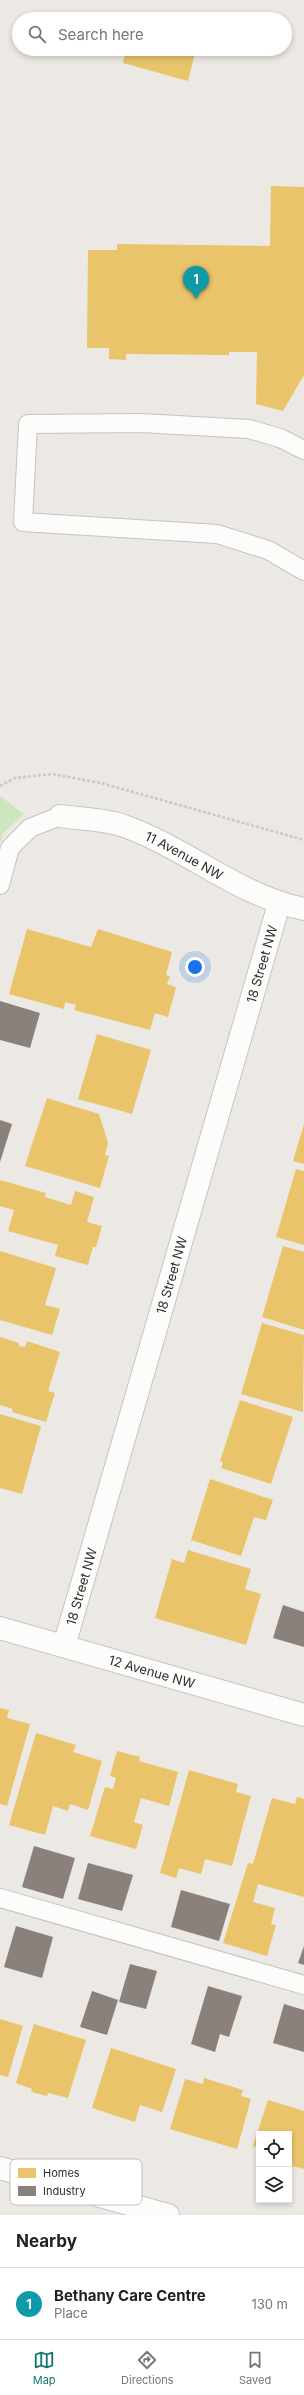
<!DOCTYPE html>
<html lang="en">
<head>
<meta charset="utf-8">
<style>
  :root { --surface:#fff; --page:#f2f2f2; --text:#222; --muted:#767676; --line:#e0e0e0; --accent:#0f766e }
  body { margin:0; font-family:Inter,sans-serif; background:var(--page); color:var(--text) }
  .controls { position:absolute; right:12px; bottom:12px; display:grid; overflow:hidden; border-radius:0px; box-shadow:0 2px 6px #0003 }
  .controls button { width:36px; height:36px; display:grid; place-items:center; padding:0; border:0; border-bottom:1px solid var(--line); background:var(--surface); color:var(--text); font:20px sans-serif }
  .you { position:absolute; left:195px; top:967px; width:14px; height:14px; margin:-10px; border:3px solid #fff; border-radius:50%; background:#1a73e8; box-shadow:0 0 0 6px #1a73e833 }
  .badge { display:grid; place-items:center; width:26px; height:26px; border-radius:50%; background:var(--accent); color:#fff; font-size:13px; font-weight:700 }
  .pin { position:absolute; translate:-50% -33px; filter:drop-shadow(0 1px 2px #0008) }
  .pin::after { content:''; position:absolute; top:21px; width:14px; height:12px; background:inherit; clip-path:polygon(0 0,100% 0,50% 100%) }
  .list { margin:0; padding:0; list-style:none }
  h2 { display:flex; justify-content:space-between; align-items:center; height:52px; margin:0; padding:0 16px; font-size:17px }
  h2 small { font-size:13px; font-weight:400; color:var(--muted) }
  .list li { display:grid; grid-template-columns:26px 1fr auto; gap:12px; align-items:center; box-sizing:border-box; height:72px; padding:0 16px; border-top:1px solid var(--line) }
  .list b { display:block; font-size:15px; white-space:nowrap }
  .list p { margin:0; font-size:13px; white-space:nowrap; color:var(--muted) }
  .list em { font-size:13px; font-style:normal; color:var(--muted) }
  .icon { flex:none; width:22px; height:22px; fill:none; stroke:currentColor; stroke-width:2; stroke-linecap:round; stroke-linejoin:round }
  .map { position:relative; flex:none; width:304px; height:2215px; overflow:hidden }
  .search { position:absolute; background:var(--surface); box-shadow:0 2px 6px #0003; left:12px; right:12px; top:12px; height:44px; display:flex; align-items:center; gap:10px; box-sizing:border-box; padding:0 14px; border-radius:22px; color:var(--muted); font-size:15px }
  .sheet { height:124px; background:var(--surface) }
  nav { display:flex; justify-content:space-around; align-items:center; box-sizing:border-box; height:56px; border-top:1px solid var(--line); background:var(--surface); font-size:11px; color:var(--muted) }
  nav a { display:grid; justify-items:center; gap:2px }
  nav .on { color:var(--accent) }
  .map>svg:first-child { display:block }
</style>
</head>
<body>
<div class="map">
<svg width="304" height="2215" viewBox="0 0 304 2215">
  <rect width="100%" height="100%" fill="#ece8e4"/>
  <path fill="#cee6be" d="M0,796L24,814L3,833L0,843Z"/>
  <g fill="#e9c46a">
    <path d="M126,49H196L188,81L123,63Z"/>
    <path d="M271,186L304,187V375L283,411L256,404L257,352H229V355L126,354V360L109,359V348H87L88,250H117V244L270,246Z"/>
    <path d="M27,929L91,947L98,929L172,952L166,975L170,976L167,984L176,987L168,1017L155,1013L150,1030L74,1010L76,1005L65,1002L64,1009L9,994Z"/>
    <path d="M97,1034L151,1050L132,1114L78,1099Z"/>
    <path d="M47,1098L99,1114L108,1143L105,1155L109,1156L100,1188L25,1166Z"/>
    <path d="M304,1124V1164L293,1161Z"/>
    <path d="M296,1169L304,1171V1245L276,1237Z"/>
    <path d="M0,1180L46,1193L45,1197L71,1205L75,1191L94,1197L87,1222L102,1226L96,1247H93L88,1265L55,1256L58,1245L8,1231L14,1210L0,1206Z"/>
    <path d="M283,1246L304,1252V1330L262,1317Z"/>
    <path d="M0,1251L56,1268L45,1305L60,1309L52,1335L0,1320Z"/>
    <path d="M262,1323L304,1335L303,1412L241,1394Z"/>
    <path d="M0,1337L19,1343V1346L25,1347L27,1341L60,1352L48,1391L55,1393L46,1422L12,1412L13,1409L0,1405Z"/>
    <path d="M240,1400L293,1417L271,1484L221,1468L223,1463L220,1461Z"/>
    <path d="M0,1414L41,1426L22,1494L0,1488Z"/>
    <path d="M210,1479L273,1500L266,1520L254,1517L241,1556L191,1540Z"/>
    <path d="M188,1550L251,1569L245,1589L261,1594L246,1645L155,1618L172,1559L184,1563Z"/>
    <path d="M0,1708L9,1710L7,1718L30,1724L7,1806L0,1804Z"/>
    <path d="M36,1733L76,1745L73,1752L102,1761L88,1810L70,1804L68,1811L53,1806L45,1835L9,1825Z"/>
    <path d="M117,1751L140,1757L139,1761L178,1772L169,1806L141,1798L134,1822L143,1825L136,1849L90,1836L105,1787L113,1789L116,1778L110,1776Z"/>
    <path d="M189,1770L238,1784L236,1792L251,1796L232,1866L205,1859L201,1874L179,1868L176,1878L160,1873Z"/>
    <path d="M297,1797L304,1799V1897L258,1884L253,1902L275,1908L271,1924L276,1925L267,1956L223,1943L248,1863L253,1864L272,1798L295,1804Z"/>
    <path d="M0,2019L23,2026L8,2077L0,2075Z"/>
    <path d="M34,2024L86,2040L68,2098L48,2093L47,2096L35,2093L31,2091L32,2089L16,2083Z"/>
    <path d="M111,2048L176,2069L162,2112L140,2105L135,2122L92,2108Z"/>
    <path d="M204,2078L243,2090L241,2096L251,2099L237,2149L170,2129L185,2079L203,2084Z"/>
    <path d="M268,2100L304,2111V2169L289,2165V2134H259V2148L253,2146Z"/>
  </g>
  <g fill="#8a817c">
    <path d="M0,1001L40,1013L30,1048L0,1040Z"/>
    <path d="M0,1120L12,1124L0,1162Z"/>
    <path d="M283,1605L304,1612V1647L273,1638Z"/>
    <path d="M34,1846L75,1858L63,1899L22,1887Z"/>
    <path d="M88,1863L133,1875L122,1911L78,1899Z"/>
    <path d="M181,1890L230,1904L219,1941L171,1927Z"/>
    <path d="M16,1926L53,1937L42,1978L4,1967Z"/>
    <path d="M304,1946V1965L298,1963Z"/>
    <path d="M130,1964L157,1971L146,2009L119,2002Z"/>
    <path d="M208,1986L242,1996L229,2037L220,2034L215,2052L191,2044Z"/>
    <path d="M92,1991L118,2000L107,2035L80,2027Z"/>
    <path d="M284,2004L304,2010V2052L273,2043Z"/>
  </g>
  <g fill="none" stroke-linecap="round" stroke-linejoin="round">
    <defs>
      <g id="service">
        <path d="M304,450L280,438L249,429L141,423L28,424L23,522L217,534L268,550L304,571"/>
        <path d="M0,885L10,848L30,828L60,816"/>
        <path d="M0,1898L304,1985"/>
      </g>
      <g id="minor">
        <path id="s1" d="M60,816C80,819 105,819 124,826C186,848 239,896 304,909"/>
        <path id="s2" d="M0,1628L304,1715"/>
        <path id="s3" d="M64,1646L279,904"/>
        <path d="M0,2168L168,2215"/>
      </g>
    </defs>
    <use href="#service" stroke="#c5c4c5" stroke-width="20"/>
    <use href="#minor" stroke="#c5c4c5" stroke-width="24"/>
    <path stroke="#c9c9c8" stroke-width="2.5" stroke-dasharray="3 2" stroke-linecap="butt" d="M0,786L15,778L52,774L101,783L304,840"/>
    <use href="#service" stroke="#fcfcfb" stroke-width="18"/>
    <use href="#minor" stroke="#fcfcfb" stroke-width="22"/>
  </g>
  <g text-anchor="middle" stroke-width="4" stroke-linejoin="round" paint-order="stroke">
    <g font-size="13" fill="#2e2e2e" stroke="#fff">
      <text dy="5" stroke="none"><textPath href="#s1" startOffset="132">11 Avenue NW</textPath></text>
      <text dy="5" stroke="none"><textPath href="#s3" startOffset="710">18 Street NW</textPath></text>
      <text dy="5" stroke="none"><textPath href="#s3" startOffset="386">18 Street NW</textPath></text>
      <text dy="5" stroke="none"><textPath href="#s3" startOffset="62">18 Street NW</textPath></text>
      <text dy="5" stroke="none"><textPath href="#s2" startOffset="158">12 Avenue NW</textPath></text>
    </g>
  </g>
  <rect x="10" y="2159" width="132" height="46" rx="6" fill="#fff" stroke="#c0c0c0" stroke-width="1"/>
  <rect x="18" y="2168" width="18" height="10" fill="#e9c46a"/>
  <rect x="18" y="2186" width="18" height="10" fill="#8a817c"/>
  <g font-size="11" fill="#2e2e2e">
    <text x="43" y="2177">Homes</text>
    <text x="43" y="2195">Industry</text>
  </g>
</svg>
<div class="controls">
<button><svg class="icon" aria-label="locate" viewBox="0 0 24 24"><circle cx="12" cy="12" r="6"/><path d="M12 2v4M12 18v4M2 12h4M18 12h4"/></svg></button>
<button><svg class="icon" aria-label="layers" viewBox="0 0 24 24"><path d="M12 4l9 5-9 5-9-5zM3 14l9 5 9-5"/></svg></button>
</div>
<div class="you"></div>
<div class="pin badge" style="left:196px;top:299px;background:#0f9aa8">1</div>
<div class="search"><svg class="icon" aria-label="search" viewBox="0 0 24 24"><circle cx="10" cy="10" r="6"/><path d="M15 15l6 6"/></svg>Search here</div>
</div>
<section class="sheet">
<h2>Nearby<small></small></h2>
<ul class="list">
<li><span class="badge" style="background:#0f9aa8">1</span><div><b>Bethany Care Centre</b><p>Place</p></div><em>130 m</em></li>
</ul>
</section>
<nav>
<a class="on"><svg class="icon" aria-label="map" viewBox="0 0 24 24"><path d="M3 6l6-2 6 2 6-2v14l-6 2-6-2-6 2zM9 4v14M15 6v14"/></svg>Map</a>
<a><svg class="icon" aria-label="directions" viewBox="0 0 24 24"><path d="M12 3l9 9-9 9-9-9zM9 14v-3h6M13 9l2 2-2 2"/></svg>Directions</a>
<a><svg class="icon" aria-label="saved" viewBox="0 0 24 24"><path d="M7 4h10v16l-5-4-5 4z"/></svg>Saved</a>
</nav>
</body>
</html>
